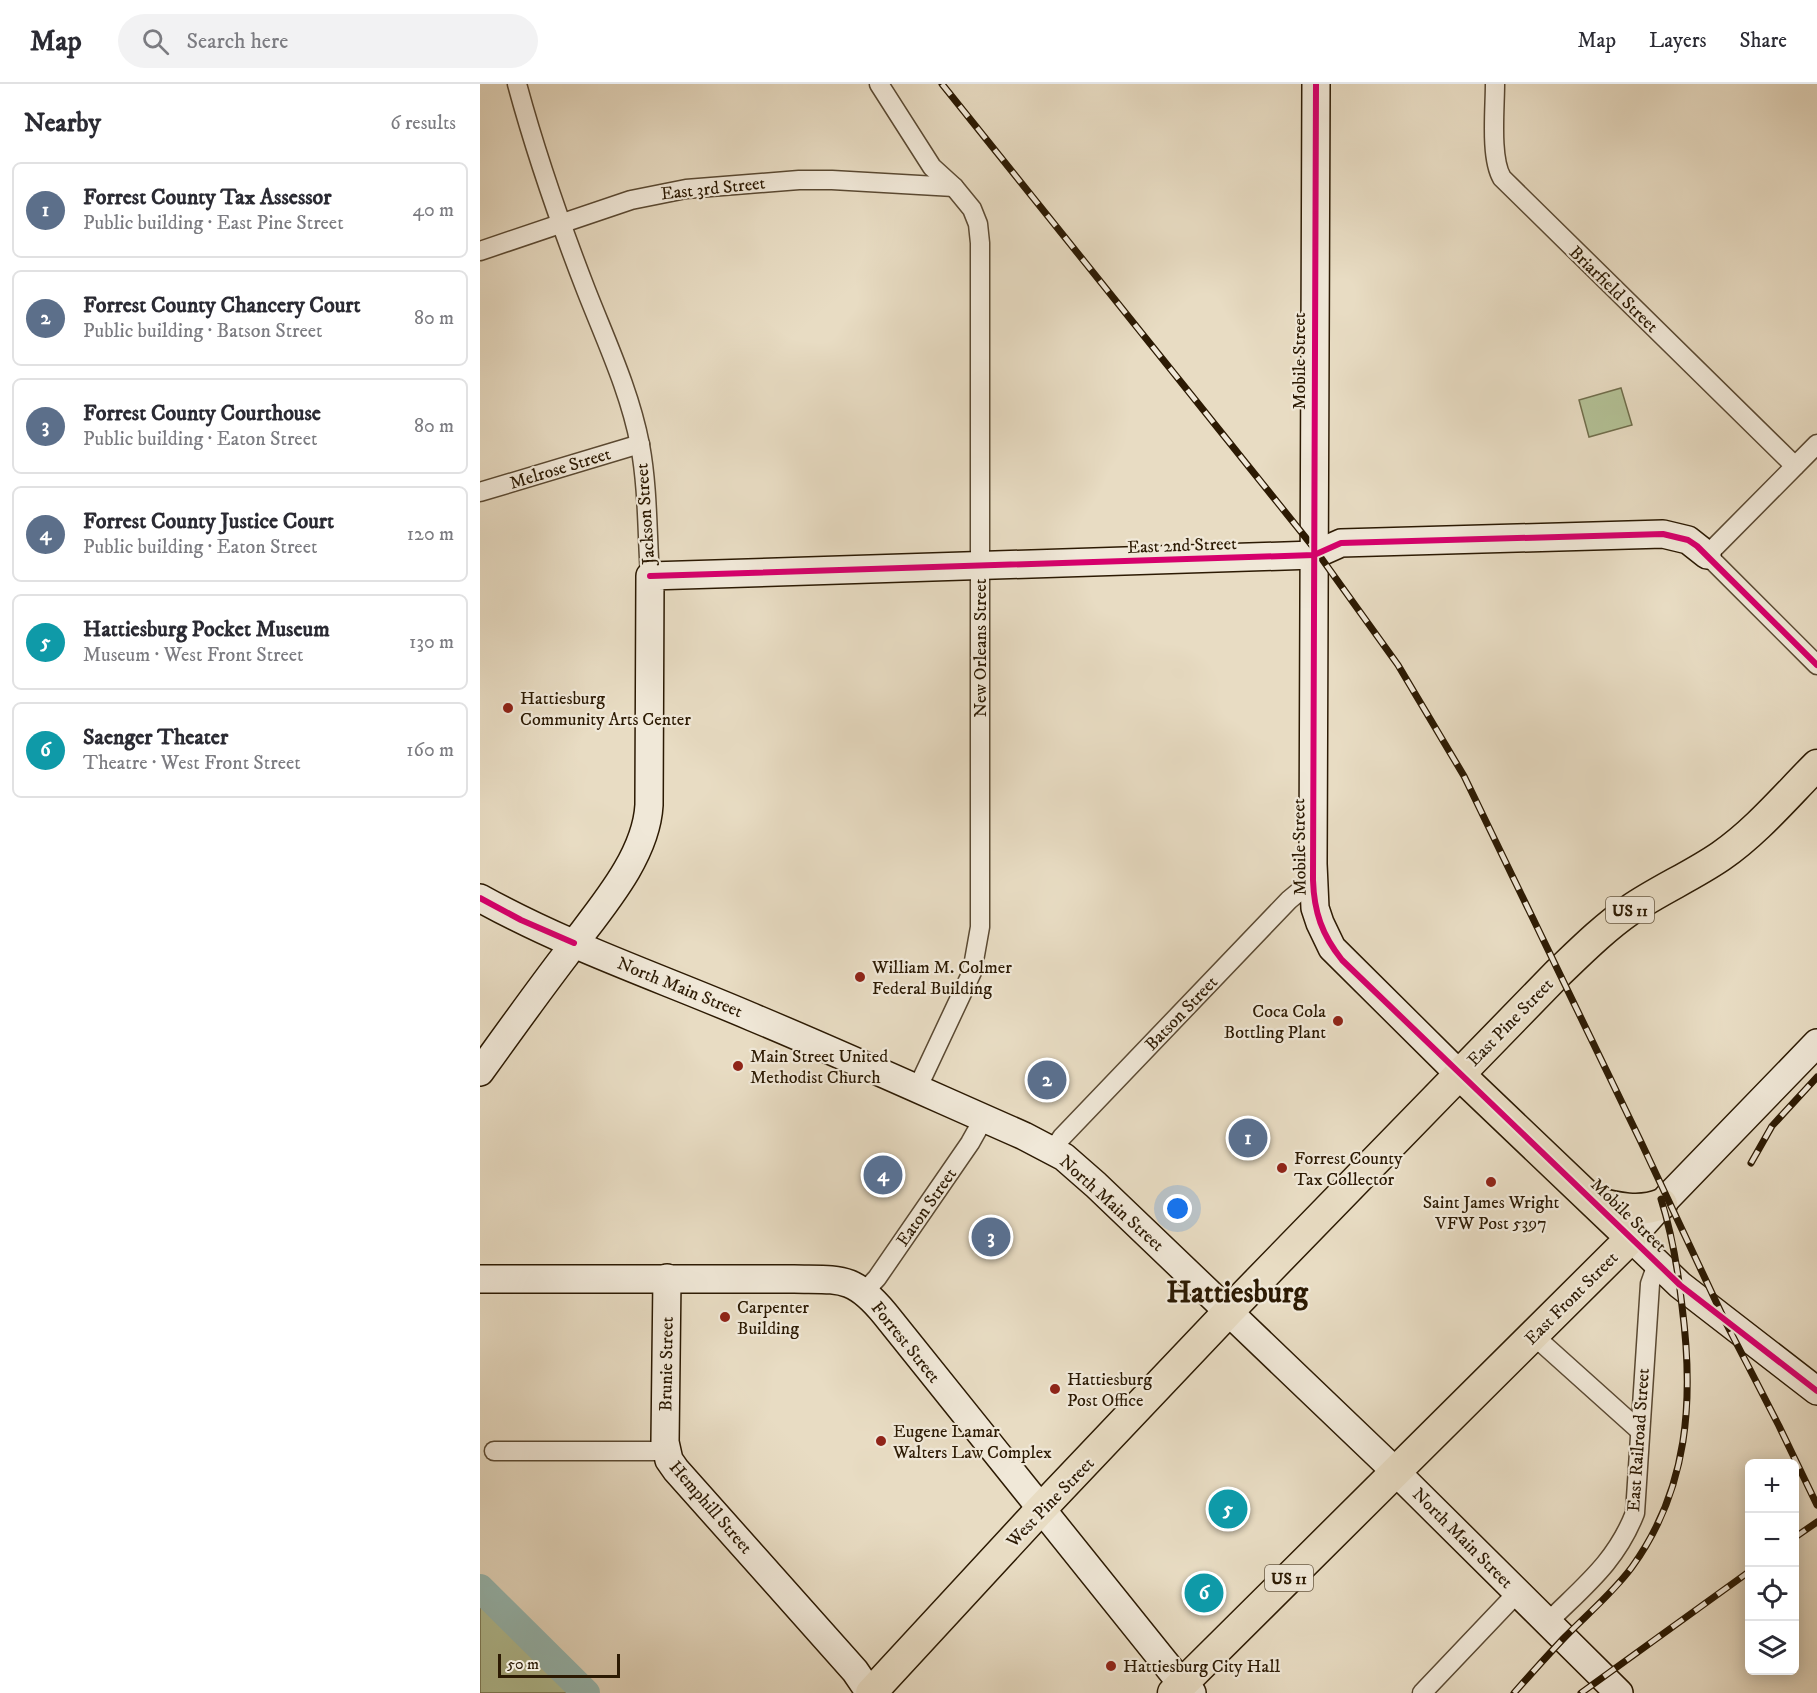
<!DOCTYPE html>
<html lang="en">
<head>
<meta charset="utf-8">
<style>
  :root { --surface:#fff; --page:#f2f2f3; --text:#2b2b33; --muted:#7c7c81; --line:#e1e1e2; --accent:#8f2418 }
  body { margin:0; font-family:"IM FELL DW Pica",serif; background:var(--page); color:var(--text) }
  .controls { position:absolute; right:18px; bottom:18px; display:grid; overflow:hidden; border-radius:9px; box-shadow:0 3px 15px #0003 }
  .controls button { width:54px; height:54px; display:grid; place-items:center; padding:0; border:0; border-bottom:2px solid var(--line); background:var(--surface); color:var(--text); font:30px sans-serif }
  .scale { position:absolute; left:18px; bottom:15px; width:122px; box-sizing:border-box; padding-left:6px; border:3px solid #2c1a03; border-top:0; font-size:16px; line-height:21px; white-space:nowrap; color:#2c1a03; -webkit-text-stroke:4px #f0e8d8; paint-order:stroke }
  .you { position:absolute; left:698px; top:1125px; width:21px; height:21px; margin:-15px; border:4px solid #fff; border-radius:50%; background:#1a73e8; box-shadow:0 0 0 9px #1a73e833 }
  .badge { display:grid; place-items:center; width:39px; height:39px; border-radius:50%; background:var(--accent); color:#fff; font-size:20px; font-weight:700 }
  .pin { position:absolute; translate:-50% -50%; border:3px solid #fff; box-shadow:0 2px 6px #0006 }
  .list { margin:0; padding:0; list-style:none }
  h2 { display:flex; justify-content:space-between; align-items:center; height:78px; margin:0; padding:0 24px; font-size:26px }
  h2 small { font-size:20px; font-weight:400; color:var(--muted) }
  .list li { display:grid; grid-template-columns:39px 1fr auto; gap:18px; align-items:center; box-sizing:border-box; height:96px; margin:0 12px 12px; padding:0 12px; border:2px solid var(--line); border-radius:9px }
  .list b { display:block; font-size:22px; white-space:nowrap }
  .list p { margin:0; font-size:20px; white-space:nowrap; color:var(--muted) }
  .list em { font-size:20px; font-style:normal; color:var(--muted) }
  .icon { flex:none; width:33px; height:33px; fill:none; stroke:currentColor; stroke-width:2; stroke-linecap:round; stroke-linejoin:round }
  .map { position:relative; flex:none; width:1337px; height:1609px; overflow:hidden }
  header { display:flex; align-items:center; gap:36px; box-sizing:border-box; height:84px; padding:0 30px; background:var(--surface); border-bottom:2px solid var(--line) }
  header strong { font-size:28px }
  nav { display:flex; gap:33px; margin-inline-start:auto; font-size:21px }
  .search { width:420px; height:54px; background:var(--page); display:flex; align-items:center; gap:15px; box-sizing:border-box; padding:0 21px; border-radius:33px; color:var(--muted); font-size:22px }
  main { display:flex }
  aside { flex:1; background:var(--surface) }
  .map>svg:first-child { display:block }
</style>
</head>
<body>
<header>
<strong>Map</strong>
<div class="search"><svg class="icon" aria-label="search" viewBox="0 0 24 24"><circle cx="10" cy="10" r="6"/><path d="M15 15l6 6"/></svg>Search here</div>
<nav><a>Map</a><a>Layers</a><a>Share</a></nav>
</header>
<main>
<aside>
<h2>Nearby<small>6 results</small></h2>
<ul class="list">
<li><span class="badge" style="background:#5c6f8a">1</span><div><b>Forrest County Tax Assessor</b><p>Public building · East Pine Street</p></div><em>40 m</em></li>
<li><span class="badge" style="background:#5c6f8a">2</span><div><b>Forrest County Chancery Court</b><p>Public building · Batson Street</p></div><em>80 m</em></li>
<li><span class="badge" style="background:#5c6f8a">3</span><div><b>Forrest County Courthouse</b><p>Public building · Eaton Street</p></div><em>80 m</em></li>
<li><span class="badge" style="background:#5c6f8a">4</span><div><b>Forrest County Justice Court</b><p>Public building · Eaton Street</p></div><em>120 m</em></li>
<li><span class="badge" style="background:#0f9aa8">5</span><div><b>Hattiesburg Pocket Museum</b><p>Museum · West Front Street</p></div><em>130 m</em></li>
<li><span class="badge" style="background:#0f9aa8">6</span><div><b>Saenger Theater</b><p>Theatre · West Front Street</p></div><em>160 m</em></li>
</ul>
</aside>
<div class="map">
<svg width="1337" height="1609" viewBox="0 0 1337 1609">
  <rect width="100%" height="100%" fill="#e8dcc3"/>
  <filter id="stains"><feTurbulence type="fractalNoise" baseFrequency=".00333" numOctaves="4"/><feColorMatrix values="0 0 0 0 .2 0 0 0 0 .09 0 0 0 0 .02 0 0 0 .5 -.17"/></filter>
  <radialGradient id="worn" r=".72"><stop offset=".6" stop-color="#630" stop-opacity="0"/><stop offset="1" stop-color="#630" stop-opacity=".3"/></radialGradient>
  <g fill="#b3c196" stroke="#706e4c" stroke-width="1.5">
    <path d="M1141,304L1152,341L1109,353L1099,316Z"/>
    <path d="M0,1504L3,1506L106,1609H0Z"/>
  </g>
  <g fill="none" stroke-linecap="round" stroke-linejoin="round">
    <path stroke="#97bbb5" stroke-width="28" d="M0,1504L106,1609"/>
    <defs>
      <g id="street">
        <path d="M37,0C56,70 80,139 106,206C126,257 150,308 160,361C168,404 167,449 170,492"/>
        <path d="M399,0L452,83L474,103L492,125L498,140L500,159V843L492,888L437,1005"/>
        <path d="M1015,0C1015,25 1010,74 1022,94L1315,382"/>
        <path d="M0,167L151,116L206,105L319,96H352L474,103"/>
        <path d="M1337,360L1227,471L1337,581"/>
        <path d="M0,408L160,360"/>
        <path d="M573,1066L582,1053L809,816L833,796"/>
        <path d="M384,1208L397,1194L490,1059L504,1034"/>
        <path d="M1053,1251L1160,1347"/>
        <path d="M14,1367H186"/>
        <path d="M1068,1538C1104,1502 1136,1478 1155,1429L1170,1200L1177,1180"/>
        <path d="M942,1609L1038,1508"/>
      </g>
      <g id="secondary">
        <path d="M836,0L833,780L835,824L840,839L852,864L979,990"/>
        <path d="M0,814C86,862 181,894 272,933C363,971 453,1012 544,1052L584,1073L616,1101L916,1388L1139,1609"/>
        <path d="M1337,959L1187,1114L1151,1154L1200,1201L1337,1307"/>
        <path d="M0,988C28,949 56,910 85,872C116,829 166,776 169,721L170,492L834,471L861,459L1183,450L1208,456L1227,471"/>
        <path d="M187,1194L185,1358L189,1376L196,1386L375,1587L390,1609"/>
        <path d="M0,1195H314C360,1196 373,1191 405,1230L702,1600L712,1609"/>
      </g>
      <g id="primary">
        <path d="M1114,1118C1136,1124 1161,1129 1182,1120"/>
        <path d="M391,1609L561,1425L749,1227L1078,889C1101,867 1124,844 1150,826C1179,806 1212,792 1241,772C1277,747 1306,712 1337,681"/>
        <path d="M693,1609L1151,1154L979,990"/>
      </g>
    </defs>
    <use href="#street" stroke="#5b4a33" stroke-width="21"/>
    <use href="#secondary" stroke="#2c1a03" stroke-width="30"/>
    <use href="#primary" stroke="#2c1a03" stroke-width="33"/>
    <use href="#street" stroke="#f0e8d8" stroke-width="18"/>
    <use href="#secondary" stroke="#f0e8d8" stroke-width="27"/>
    <use href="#primary" stroke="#e8dcc3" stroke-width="30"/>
    <defs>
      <g id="rail">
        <path d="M462,0L834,464L918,581L984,692L1161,1058L1246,1239L1299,1342L1337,1421"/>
        <path d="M1271,1079L1292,1042L1337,993"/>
        <path d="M1314,1454L1337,1438"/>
        <path d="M1034,1609C1050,1591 1066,1573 1083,1555C1106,1531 1132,1510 1152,1483C1209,1404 1214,1315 1202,1222C1198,1186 1192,1150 1181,1115"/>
        <path d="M1101,1609L1270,1487"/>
      </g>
    </defs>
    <use href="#rail" stroke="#2c1a03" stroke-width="7"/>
    <use href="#rail" stroke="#f0e8d8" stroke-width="4.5" stroke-dasharray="14" stroke-linecap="butt"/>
    <defs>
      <g id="cycleway">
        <path d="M836,0L833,796C834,828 842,851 862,876L1200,1201L1337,1307"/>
        <path d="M170,492L834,471L861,459L1183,450L1208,456L1217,462L1337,581"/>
        <path d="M0,814L41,836L94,859"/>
      </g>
    </defs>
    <use href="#cycleway" stroke="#f0e8d8" stroke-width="10"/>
    <use href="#cycleway" stroke="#d6006c" stroke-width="6"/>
  </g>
  <g fill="#8f2418" stroke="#f0e8d8" stroke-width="2">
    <circle cx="28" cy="624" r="6"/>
    <circle cx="380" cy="893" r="6"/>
    <circle cx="858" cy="937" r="6"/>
    <circle cx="258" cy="982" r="6"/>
    <circle cx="802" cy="1084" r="6"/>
    <circle cx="1011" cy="1098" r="6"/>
    <circle cx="245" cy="1233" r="6"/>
    <circle cx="575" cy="1305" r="6"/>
    <circle cx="401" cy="1357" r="6"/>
    <circle cx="631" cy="1582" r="6"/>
  </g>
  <g text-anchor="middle" stroke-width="4.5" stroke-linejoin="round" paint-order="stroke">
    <g fill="#f0e8d8" stroke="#675843" stroke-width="1.5">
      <rect x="1126" y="813" width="48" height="26" rx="4.5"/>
      <rect x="785" y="1481" width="48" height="26" rx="4.5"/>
    </g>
    <g font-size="16" font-weight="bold" fill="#2c1a03">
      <text x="1150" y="832">US 11</text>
      <text x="809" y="1500">US 11</text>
    </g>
    <g font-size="18" fill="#2c1a03" stroke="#f0e8d8">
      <text transform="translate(233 104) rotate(-6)" y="6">East 3rd Street</text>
      <text transform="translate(1134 205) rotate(44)" y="6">Briarfield Street</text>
      <text transform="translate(819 277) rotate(-90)" y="6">Mobile Street</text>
      <text transform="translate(80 384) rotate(-17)" y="6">Melrose Street</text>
      <text transform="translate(165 430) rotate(-94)" y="6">Jackson Street</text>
      <text transform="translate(702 461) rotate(-2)" y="6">East 2nd Street</text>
      <text transform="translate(500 564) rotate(-90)" y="6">New Orleans Street</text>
      <text transform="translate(819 763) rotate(-91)" y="6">Mobile Street</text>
      <text transform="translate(200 903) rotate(22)" y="6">North Main Street</text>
      <text transform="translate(701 929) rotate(-46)" y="6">Batson Street</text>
      <text transform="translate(1030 938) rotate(-46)" y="6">East Pine Street</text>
      <text transform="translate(632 1119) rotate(42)" y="6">North Main Street</text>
      <text transform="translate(446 1123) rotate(-55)" y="6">Eaton Street</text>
      <text transform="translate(1149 1131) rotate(44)" y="6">Mobile Street</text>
      <text transform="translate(1091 1214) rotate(-45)" y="6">East Front Street</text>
      <text transform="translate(426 1258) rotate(51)" y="6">Forrest Street</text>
      <text transform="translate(186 1280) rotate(-89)" y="6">Brunie Street</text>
      <text transform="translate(1158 1356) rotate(-86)" y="6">East Railroad Street</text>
      <text transform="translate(570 1418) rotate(-46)" y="6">West Pine Street</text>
      <text transform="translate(231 1423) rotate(49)" y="6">Hemphill Street</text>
      <text transform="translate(983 1454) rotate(45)" y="6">North Main Street</text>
    </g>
    <g font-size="18" fill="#2c1a03" stroke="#f0e8d8" text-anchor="start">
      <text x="40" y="620">Hattiesburg<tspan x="40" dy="21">Community Arts Center</tspan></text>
      <text x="392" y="889">William M. Colmer<tspan x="392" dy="21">Federal Building</tspan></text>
      <text x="846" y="933" text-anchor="end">Coca Cola<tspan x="846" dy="21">Bottling Plant</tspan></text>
      <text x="270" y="978">Main Street United<tspan x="270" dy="21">Methodist Church</tspan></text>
      <text x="814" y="1080">Forrest County<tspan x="814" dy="21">Tax Collector</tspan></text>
      <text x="1011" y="1124" text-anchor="middle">Saint James Wright<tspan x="1011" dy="21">VFW Post 5397</tspan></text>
      <text x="257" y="1229">Carpenter<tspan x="257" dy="21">Building</tspan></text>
      <text x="587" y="1301">Hattiesburg<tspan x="587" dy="21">Post Office</tspan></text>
      <text x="413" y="1353">Eugene Lamar<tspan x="413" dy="21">Walters Law Complex</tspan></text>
      <text x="643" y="1588">Hattiesburg City Hall</text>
    </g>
    <g font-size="30" font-weight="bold" fill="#2c1a03" stroke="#f0e8d8">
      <text x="757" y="1218">Hattiesburg</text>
    </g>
  </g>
  <rect width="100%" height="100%" filter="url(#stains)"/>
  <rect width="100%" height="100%" fill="url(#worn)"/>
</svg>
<div class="controls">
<button>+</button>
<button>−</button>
<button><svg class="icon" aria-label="locate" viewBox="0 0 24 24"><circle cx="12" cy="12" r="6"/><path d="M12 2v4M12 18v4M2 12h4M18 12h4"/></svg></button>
<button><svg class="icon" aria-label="layers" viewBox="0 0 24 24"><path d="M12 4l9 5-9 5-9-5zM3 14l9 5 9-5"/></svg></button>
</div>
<div class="scale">50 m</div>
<div class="you"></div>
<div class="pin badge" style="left:768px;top:1054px;background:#5c6f8a">1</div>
<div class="pin badge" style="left:567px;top:996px;background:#5c6f8a">2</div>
<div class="pin badge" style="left:511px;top:1153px;background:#5c6f8a">3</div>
<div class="pin badge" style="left:403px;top:1091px;background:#5c6f8a">4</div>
<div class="pin badge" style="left:748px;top:1425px;background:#0f9aa8">5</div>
<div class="pin badge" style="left:724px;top:1509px;background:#0f9aa8">6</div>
</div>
</main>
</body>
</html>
